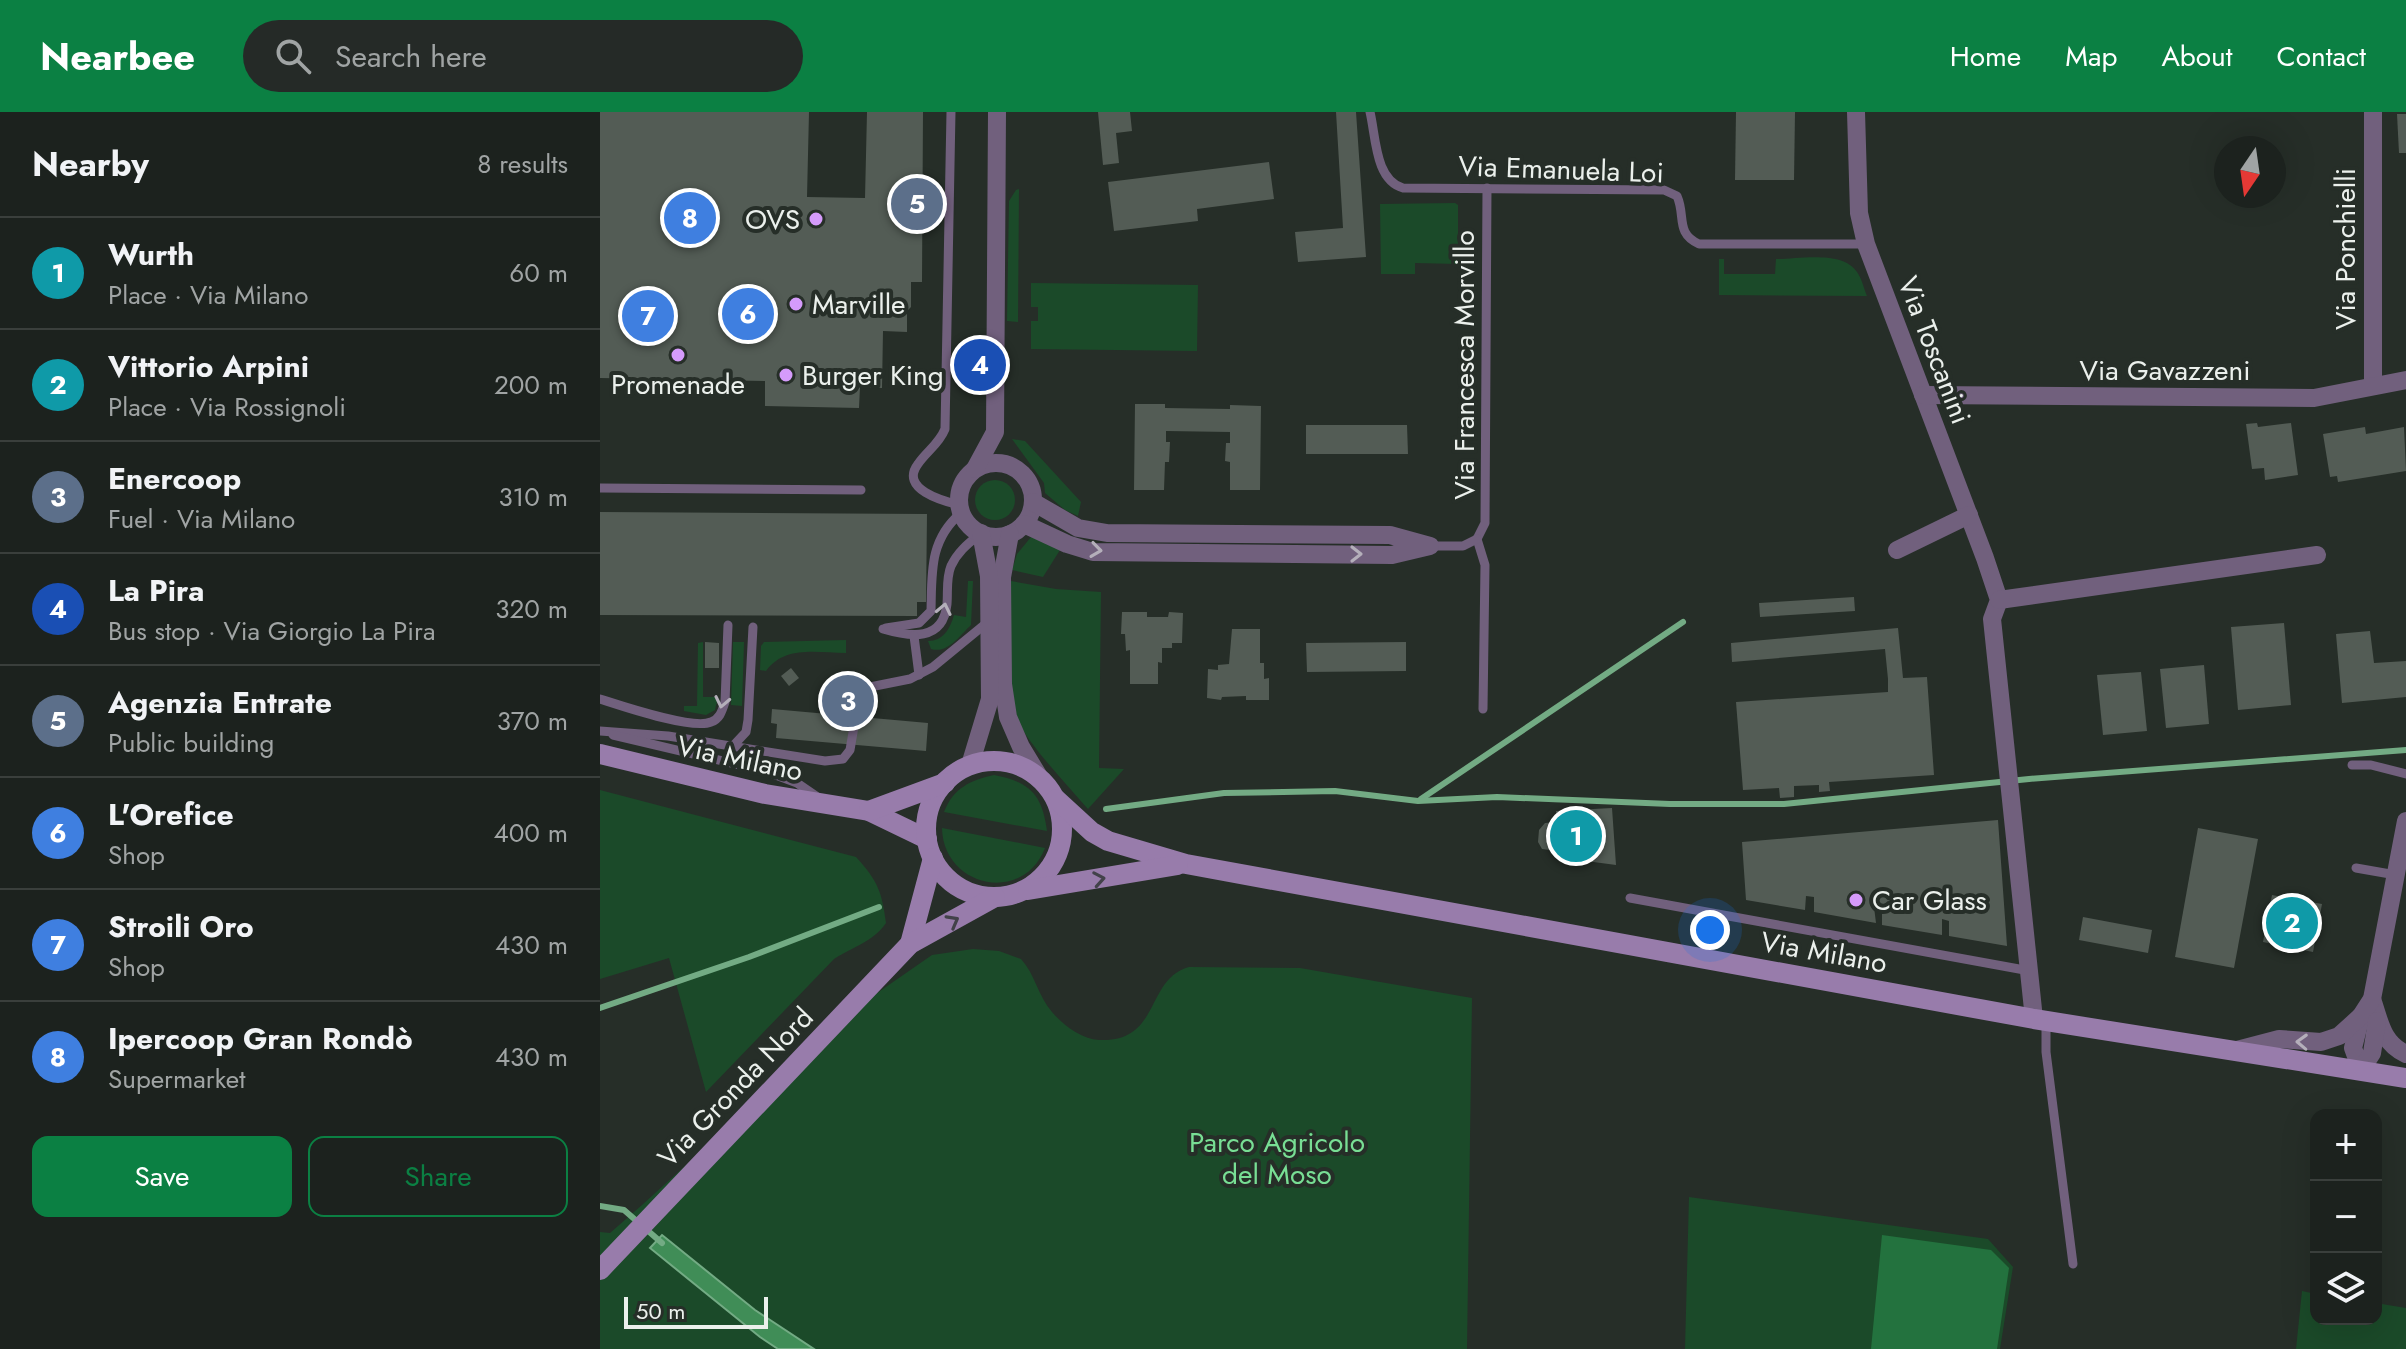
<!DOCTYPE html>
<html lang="en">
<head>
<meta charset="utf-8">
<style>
  :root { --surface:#1c221e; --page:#252a27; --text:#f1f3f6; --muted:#a0a4a4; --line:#3a3f3c; --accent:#0b8043 }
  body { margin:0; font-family:Jost,sans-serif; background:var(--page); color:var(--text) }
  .controls { position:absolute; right:24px; bottom:24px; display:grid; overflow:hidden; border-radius:16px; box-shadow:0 8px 32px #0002 }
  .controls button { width:72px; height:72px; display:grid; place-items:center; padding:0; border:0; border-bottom:2px solid var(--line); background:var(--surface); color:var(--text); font:40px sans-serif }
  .compass { position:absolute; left:1614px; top:24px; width:72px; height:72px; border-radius:50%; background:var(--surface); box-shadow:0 8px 32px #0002; rotate:193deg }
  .scale { position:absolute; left:24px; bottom:20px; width:144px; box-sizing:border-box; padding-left:8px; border:4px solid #ebf0ec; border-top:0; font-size:22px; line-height:28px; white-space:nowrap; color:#ebf0ec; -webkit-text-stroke:6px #262e28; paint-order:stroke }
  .you { position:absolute; left:1110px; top:818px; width:28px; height:28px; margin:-20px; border:6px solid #fff; border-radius:50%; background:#1a73e8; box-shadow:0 0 0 12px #1a73e833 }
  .badge { display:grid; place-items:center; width:52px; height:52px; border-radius:50%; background:var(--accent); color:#fff; font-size:26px; font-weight:700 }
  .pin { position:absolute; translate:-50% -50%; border:4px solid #fff; box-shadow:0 2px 8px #0006 }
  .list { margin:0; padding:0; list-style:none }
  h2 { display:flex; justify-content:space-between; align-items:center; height:104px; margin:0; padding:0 32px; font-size:34px }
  h2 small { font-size:26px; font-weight:400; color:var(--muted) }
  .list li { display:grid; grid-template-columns:52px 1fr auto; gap:24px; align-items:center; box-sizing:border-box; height:112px; padding:0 32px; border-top:2px solid var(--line) }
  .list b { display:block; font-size:30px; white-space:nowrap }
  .list p { margin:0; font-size:26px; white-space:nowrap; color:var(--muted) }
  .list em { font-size:26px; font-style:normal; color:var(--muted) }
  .actions { display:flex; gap:16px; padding:24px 32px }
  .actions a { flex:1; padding:18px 0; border:2px solid var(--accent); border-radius:16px; text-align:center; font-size:28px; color:var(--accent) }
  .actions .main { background:var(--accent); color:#fff }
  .icon { flex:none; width:44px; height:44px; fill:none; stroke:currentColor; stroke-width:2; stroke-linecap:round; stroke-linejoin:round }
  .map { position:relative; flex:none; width:1806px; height:1237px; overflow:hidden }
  header { display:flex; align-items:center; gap:48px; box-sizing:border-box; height:112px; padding:0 40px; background:var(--accent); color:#fff }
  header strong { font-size:38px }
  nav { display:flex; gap:44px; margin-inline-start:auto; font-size:28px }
  .search { width:560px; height:72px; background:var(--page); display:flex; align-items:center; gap:20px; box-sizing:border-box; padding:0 28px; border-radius:44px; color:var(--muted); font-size:30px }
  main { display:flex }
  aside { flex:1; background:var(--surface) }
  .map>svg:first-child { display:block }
</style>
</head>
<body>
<header>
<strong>Nearbee</strong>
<div class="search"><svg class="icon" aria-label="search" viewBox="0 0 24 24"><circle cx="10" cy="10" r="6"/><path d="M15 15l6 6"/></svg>Search here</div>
<nav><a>Home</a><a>Map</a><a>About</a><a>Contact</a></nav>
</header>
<main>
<aside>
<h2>Nearby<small>8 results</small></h2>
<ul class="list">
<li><span class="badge" style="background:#0f9aa8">1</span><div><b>Wurth</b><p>Place · Via Milano</p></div><em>60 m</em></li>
<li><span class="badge" style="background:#0f9aa8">2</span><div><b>Vittorio Arpini</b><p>Place · Via Rossignoli</p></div><em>200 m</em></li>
<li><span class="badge" style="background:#5c6f8a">3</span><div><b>Enercoop</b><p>Fuel · Via Milano</p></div><em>310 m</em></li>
<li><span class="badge" style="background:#1a4fb4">4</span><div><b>La Pira</b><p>Bus stop · Via Giorgio La Pira</p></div><em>320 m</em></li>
<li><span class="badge" style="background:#5c6f8a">5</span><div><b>Agenzia Entrate</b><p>Public building</p></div><em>370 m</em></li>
<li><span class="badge" style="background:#3f7fe0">6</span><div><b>L'Orefice</b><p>Shop</p></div><em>400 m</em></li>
<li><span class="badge" style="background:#3f7fe0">7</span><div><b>Stroili Oro</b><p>Shop</p></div><em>430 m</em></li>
<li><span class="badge" style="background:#3f7fe0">8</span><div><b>Ipercoop Gran Rondò</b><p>Supermarket</p></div><em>430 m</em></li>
</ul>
<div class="actions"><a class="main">Save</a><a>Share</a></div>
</aside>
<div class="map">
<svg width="1806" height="1237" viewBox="0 0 1806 1237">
  <rect width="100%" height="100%" fill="#262e28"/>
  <g fill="#1b4a29">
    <path d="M419,77L418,210L407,209L409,89L416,78Z"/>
    <path d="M855,91L858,93V152L815,151V162H781L780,92Z"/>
    <path d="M1119,147H1124V162H1175L1176,147C1198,147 1243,138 1257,160C1262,167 1264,177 1267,184L1119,183Z"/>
    <path d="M431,171L598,173L597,239L431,237V209H438V195H431Z"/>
    <path d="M412,327L425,329L481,390L478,404L465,398L445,381L444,371Z"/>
    <circle cx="395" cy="388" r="20"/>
    <path d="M431,425H438L460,438L443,465L412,458L417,442Z"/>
    <path d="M368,469H373L371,513C359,524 348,542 331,537L328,529C343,529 350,517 354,503L366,505Z"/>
    <path d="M411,469L456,477L501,480L499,656L524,657L488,697C469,675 420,624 413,598C404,567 411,503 411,469Z"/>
    <path d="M246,528V541C217,541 185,533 166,559L160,558L161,534L164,530Z"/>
    <path d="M103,530V585H118L115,598L106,603L84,599V594H97L98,531Z"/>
    <path d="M133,530H144L142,594L131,593Z"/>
    <path d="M394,663C430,670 442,682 447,719L344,700C353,676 371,668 394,663Z"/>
    <path d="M0,678L256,745C278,769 282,780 286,811C274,829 253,835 234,847L106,980L69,846L0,867Z"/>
    <path d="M342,716L445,736C423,793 343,775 342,716Z"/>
    <path d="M373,837L399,839L421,847C435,862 438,884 452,900C463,913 481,927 499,928C561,931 545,867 589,855L700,856L872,886L867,1237H0V1120L10,1121L42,1093L270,886L332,843Z"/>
    <path d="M1089,1085L1388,1127L1413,1155L1400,1237H1085Z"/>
    <path d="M1702,1179L1716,1182V1207H1776V1191L1806,1196V1237H1696Z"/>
  </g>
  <path fill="#23723e" d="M1282,1123L1391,1138L1409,1156L1397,1237H1271Z"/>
  <path fill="#408d57" stroke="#73ab84" stroke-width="2" d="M62,1123L155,1198L214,1237H178L160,1225L50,1136Z"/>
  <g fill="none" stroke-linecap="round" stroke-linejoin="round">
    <g stroke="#73ab84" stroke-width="6">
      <path d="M821,687L1083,510"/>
      <path d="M506,697L624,681L735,679L818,689L897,685L1070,692H1184L1429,667L1806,638"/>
      <path d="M0,896L149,845L279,795"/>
      <path d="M0,1094L24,1098L62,1131"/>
    </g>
  </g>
  <g fill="#535c55">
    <path d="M0,0H209L207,85L265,86L267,0H323L322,170H311V195L307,199V220L283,219L282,276L260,275L259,296L165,294V269L0,266Z"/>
    <path d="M498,0H530L532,19L516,21L519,51L503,53Z"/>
    <path d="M736,0H756L766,145L698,150L695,120L743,116Z"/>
    <path d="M1136,0H1195L1194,68H1135Z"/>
    <path d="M1797,2H1806V41H1799Z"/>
    <path d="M669,50L674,87L597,97L598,109L514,119L508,70Z"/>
    <path d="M535,292H565V296L630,297V293L661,294L660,378H630V350L625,349L626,331H630V320L566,319V330H570L569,350H565L564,378H534Z"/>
    <path d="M1657,311L1658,315L1691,311L1698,363L1665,368L1664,356L1652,357L1646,312Z"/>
    <path d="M706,313H807L808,342H706Z"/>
    <path d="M1765,315L1766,322L1804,315L1806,359L1738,370L1737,364L1730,365L1723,322Z"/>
    <path d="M0,400L327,402L326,490H317V504L0,503Z"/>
    <path d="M1254,485L1255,499L1160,505L1159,491Z"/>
    <path d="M522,500H547V505H568L569,500L583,501L582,531H572V536H562V551L558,550V572H530V538L526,539L525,522H521Z"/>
    <path d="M1684,511L1691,593L1638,598L1631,515Z"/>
    <path d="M1298,516L1303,566L1327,565L1334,663L1229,670L1230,679L1219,680V673L1194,674V685L1180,686L1179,676L1143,678L1136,590L1288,580V567L1285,537L1132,550L1131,531Z"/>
    <path d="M632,517H660V551H664V567L669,566V588H646V584L622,585L621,588L607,586L608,557L618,558V553L629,552Z"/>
    <path d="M1770,519L1774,551L1806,549V585L1742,591L1736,522Z"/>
    <path d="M105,530L119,531V556H105Z"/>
    <path d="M806,530V559L707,560L706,531Z"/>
    <path d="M1604,553L1609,612L1566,616L1560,557Z"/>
    <path d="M191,556L199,566L189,574L181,564Z"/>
    <path d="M1541,560L1547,619L1503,623L1497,563Z"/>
    <path d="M172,597L328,611L326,639L176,626L177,612L171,611Z"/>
    <path d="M1012,696L1016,753L956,745L957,739L942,737L938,730L939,718L945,711L956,710V699Z"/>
    <path d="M1398,708L1407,834L1349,824V809L1342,807V823L1282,813V796L1274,795L1276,811L1214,800V785L1206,784L1205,798L1146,788L1142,730Z"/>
    <path d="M1598,716L1658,727L1634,856L1575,845Z"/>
    <path d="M1672,783L1722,792L1713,840L1663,830Z"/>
    <path d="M1483,805L1552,818L1548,841L1479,828Z"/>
  </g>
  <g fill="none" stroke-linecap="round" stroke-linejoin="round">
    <g stroke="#71607d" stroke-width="9">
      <path d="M351,0L345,317C339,332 327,339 318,352C299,377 343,389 359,393"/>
      <path d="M770,0C776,25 775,68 803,76L1064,78L1077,84C1086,104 1075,121 1099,132H1266"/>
      <path d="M0,376L261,378"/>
      <path d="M877,427L885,411L887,76"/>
      <path d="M877,427L885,453L883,597"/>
      <path d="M830,434H863L877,427"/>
      <path d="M286,516L319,511L331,499C332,461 329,428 361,401"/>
      <path d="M283,517C310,525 343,530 347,492C348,479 346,466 351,454C358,439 369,431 381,421"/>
      <path d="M314,524L319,563"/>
      <path d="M0,587C22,594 92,618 111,610C120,607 122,599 125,590L128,513"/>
      <path d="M0,619L68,624L225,649L243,647L250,638L259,585L270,575L310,567L333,555L389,509"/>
      <path d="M13,623L165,659L197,671L216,684"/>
      <path d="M132,635L146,620L148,608L153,515"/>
      <path d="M1752,653H1771L1806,662"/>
      <path d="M1756,756L1796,763"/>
      <path d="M1030,786L1430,859"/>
      <path d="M1446,909V940L1473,1152"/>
    </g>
    <g stroke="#71607d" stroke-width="18">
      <path d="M1256,0L1259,101L1266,132L1385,446L1399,488L1392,507L1434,907"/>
      <path d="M1773,0V274"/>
      <path d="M1323,283L1714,286L1806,268"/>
      <circle cx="396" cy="388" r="37"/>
      <path d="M375,357L395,320L397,0"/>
      <path d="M424,412L467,432L493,440L792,443L830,434L790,423L507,421L478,416L433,390"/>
      <path d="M410,422L402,465L403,572L408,605L421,635L441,668"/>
      <path d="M1297,438L1369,403"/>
      <path d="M1399,488L1717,443"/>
      <path d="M370,653L390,587L389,464L381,421"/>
      <path d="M1772,887C1780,910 1782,931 1806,942"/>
      <path d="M1761,904L1753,936L1761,958"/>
      <path d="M1637,938L1679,927L1721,930L1739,924L1761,904L1772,887L1806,709"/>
      <path d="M1761,958L1772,941L1777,909"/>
    </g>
    <g stroke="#987cab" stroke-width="20">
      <path d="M0,642L165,682L269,699L327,727"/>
      <circle cx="394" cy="717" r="68"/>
      <path d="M456,687L492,720L508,729L586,752L1434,907L1806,966"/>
      <path d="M269,699L345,671"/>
      <path d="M428,778L578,753"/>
      <path d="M310,832L333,746"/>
      <path d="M0,1158L310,832L395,785"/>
    </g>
  </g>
  <defs><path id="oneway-chevron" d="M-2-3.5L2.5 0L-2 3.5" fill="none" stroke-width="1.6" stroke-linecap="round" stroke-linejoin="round" transform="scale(2)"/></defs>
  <g stroke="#b4afba">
    <use href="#oneway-chevron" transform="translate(496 438) rotate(8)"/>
    <use href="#oneway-chevron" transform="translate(756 442)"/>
    <use href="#oneway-chevron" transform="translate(344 497) rotate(-78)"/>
    <use href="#oneway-chevron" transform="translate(122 590) rotate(102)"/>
    <use href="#oneway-chevron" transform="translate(1702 930) rotate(-178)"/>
  </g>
  <g stroke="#424249">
    <use href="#oneway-chevron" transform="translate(499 767) rotate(-10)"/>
    <use href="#oneway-chevron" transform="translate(353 809) rotate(-29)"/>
  </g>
  <g fill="#d59bfb" stroke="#262e28" stroke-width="3">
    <circle cx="216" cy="107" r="8"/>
    <circle cx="196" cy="192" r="8"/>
    <circle cx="78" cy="243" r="8"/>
    <circle cx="186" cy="263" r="8"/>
    <circle cx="1256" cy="788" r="8"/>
  </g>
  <g text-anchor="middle" stroke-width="8" stroke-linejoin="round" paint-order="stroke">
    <g font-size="28" fill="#ebf0ec" stroke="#262e28">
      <text transform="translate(961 57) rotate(2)" y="10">Via Emanuela Loi</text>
      <text transform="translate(1745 137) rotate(-90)" y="10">Via Ponchielli</text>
      <text transform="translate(1335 238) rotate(69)" y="10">Via Toscanini</text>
      <text transform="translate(864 253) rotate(-90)" y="10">Via Francesca Morvillo</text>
      <text x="1565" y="268">Via Gavazzeni</text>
      <text transform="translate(140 646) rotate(12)" y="10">Via Milano</text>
      <text transform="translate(1224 840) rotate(10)" y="10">Via Milano</text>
      <text transform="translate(135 975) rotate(-46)" y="10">Via Gronda Nord</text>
    </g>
    <g font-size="28" fill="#ebf0ec" stroke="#262e28" text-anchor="start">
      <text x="200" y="117" text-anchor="end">OVS</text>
      <text x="212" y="202">Marville</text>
      <text x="202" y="273">Burger King</text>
      <text x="78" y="282" text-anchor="middle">Promenade</text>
      <text x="1272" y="798">Car Glass</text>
    </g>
    <g font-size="28" fill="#78de94" stroke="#262e28">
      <text x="677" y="1040">Parco Agricolo<tspan x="677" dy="32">del Moso</tspan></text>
    </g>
  </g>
</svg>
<div class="controls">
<button>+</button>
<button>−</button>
<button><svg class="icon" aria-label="layers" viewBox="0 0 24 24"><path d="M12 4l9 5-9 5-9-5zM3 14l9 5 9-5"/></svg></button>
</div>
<svg class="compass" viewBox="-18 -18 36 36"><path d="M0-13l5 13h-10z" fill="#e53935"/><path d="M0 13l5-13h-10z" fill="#a0a4a4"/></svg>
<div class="scale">50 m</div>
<div class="you"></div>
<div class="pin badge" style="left:976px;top:724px;background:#0f9aa8">1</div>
<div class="pin badge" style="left:1692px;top:811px;background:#0f9aa8">2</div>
<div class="pin badge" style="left:248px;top:589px;background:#5c6f8a">3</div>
<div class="pin badge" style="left:380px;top:253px;background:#1a4fb4">4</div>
<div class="pin badge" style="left:317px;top:92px;background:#5c6f8a">5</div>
<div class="pin badge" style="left:148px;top:202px;background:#3f7fe0">6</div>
<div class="pin badge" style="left:48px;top:204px;background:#3f7fe0">7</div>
<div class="pin badge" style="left:90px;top:106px;background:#3f7fe0">8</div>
</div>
</main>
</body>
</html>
